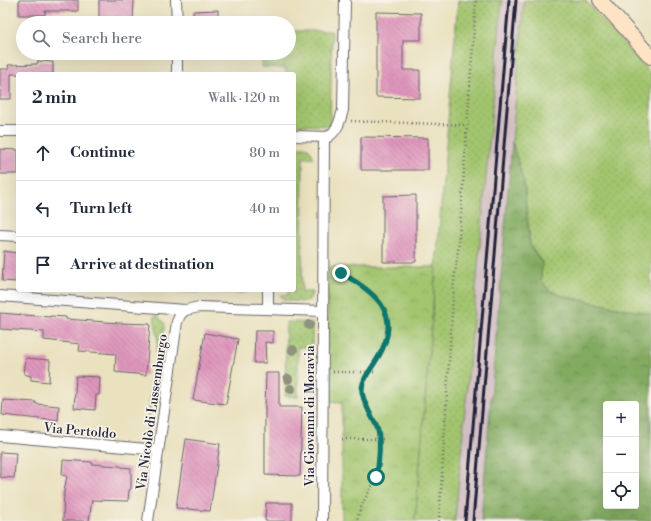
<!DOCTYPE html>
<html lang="en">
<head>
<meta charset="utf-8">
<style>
  :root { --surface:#fff; --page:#f6f6f7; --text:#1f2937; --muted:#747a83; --line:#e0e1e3 }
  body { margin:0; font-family:"Libre Bodoni",serif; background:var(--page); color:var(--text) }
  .controls { position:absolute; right:12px; bottom:12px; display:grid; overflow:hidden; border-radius:4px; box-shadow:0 4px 16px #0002 }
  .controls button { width:36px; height:36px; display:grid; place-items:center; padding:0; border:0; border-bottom:1px solid var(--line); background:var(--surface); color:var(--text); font:20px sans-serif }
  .stop { position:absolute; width:12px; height:12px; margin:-9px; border:3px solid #0f766e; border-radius:50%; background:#fff }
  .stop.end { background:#0f766e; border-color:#fff; box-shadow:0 1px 4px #0008 }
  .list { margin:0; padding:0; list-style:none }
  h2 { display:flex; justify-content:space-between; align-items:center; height:52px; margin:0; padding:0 16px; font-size:17px }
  h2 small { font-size:13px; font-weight:400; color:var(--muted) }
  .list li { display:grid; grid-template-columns:26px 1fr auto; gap:12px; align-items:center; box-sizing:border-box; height:56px; padding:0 16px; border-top:1px solid var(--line) }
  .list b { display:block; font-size:15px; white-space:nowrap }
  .list em { font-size:13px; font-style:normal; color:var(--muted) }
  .icon { flex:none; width:22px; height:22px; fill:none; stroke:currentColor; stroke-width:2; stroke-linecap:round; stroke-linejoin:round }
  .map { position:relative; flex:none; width:651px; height:521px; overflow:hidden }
  .search { position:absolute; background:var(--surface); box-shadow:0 4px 16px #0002; left:16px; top:16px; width:280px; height:44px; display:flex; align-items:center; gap:10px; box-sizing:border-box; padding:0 14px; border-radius:22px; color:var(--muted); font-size:15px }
  .panel { position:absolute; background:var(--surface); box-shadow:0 4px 16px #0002; left:16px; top:72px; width:280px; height:220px; border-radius:4px }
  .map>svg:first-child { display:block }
</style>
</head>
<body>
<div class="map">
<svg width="651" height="521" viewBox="0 0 651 521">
  <defs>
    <pattern id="grass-dots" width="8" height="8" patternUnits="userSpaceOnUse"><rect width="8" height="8" fill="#a3c56e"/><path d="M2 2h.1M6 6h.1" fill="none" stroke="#8ca960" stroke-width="1.8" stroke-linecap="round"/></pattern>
    <pattern id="forest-crowns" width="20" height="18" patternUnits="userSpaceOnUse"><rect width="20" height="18" fill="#82aa61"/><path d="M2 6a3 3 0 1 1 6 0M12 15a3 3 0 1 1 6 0" fill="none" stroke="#6a8a51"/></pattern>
    <pattern id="park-crowns" width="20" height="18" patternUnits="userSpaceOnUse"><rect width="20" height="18" fill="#a3c56e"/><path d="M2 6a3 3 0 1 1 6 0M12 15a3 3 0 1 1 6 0" fill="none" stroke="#8ca960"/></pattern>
    <pattern id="building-back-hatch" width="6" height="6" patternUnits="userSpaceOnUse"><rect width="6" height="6" fill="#e096bd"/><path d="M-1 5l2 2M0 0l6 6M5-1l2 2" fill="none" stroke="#b57a9b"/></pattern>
  </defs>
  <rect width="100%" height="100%" fill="#f7f3e8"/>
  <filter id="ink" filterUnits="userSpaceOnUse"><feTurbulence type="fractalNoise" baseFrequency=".025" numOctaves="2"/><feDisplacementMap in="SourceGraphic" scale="8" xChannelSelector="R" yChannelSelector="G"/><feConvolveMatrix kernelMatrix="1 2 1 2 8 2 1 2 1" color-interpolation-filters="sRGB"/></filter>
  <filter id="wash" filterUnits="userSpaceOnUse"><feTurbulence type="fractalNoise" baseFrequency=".012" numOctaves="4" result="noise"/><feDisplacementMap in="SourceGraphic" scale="16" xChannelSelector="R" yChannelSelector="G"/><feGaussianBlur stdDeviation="0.9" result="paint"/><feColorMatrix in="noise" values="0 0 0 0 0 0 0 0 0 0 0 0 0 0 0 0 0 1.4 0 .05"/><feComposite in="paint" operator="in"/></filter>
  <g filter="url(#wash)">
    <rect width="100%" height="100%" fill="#eae1bf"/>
    <path fill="#d2bec2" d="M502,0H524L481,521H455Z"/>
    <g fill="url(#grass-dots)" stroke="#627454">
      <path d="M458,0H502L455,521H415Z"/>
      <path d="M524,0H585L651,74V314L562,296L549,290L541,280L542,263L530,245L524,183L512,142Z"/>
      <path d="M289,31H332L330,126L294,125V74H286V68L262,67V53H289Z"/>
      <path d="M294,147C305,147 311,145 313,158H303L302,292H313L309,300L302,302L284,300L280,295H288V290H294Z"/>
      <path d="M176,290H250L243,293L176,292Z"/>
      <path d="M154,316H158L165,324L146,432L158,341Z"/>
      <path d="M286,322L312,323V347H298V397L285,396Z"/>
    </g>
    <path fill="url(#forest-crowns)" stroke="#52664e" fill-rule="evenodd" d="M512,142L524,183L530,245L542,263L541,280L549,290L562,296L651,314V521H481ZM606,404H636V506H606Z"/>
    <path fill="url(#park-crowns)" stroke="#627454" d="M328,267H436L415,521H342V402L327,401Z"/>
    <g id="blocks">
      <g fill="url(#building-back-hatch)">
        <path d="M19,0H78V11H45V15H19Z"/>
        <path d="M99,0H134L133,23H99Z"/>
        <path d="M218,10V23H193V11Z"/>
        <path d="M376,12L421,13V40H403V70H420V98L376,97Z"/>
        <path d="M38,61L53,62V74H11V99H0V69H9L8,65L37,64Z"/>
        <path d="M361,137L428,138V170H361Z"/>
        <path d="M0,149L18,150V174H0Z"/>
        <path d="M416,195V262H383V196Z"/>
        <path d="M4,251L18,253V282L2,281Z"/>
        <path d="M0,313L50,317V316L66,317V319L119,323L150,324L146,375L115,372L116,354L79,351L80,344L44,340V332L0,329Z"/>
        <path d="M255,331H273V343L265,342L266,363H254Z"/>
        <path d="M205,333L238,339L226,404L193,400Z"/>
        <path d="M26,358L50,360L49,382L31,380V376L24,374Z"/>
        <path d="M266,373H279V407H302L300,476L265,475V408Z"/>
        <path d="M76,376L100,377L99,395H96L95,410L74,408Z"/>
        <path d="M3,400L36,402V404L59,406L58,421L2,415Z"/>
        <path d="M186,439L220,444L210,511L176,508Z"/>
        <path d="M0,452L16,453L14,478L0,477Z"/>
        <path d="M63,460L92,462V464L120,466L121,467L131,468V489L129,490L128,501L92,500L89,521H63L64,491L67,476L62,475Z"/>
        <path d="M266,503H292V521H265Z"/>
      </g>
    </g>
  </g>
  <g filter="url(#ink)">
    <use href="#blocks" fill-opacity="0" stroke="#686569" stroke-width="1"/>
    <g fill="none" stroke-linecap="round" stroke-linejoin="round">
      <defs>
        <g id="street">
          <path d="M176,0L177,23"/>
          <path d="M177,53V74"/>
          <path d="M0,131H18"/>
          <path d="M294,136L328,137C338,130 340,121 343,110L345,0"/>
          <path d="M0,235L18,236"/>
          <path d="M0,296L185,310L199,307L323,311"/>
          <path d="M268,309V290"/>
          <path d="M0,436L158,450"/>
          <path d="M148,521L177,322L180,315L185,310"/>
          <path d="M322,521L324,137"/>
        </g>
        <path id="secondary" d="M600,0L651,57"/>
      </defs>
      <use href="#street" stroke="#686569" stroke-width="12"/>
      <use href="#secondary" stroke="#686569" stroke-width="16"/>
      <g stroke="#686569" stroke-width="2.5" stroke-dasharray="1 3" stroke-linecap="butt">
        <path d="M351,121L467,125"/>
        <path d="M334,271C365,281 401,311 384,347C378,360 363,374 362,389C362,405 376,417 378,431C379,446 381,463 376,477C370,492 360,504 357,521"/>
        <path d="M333,372H377"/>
        <path d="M342,439H383"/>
        <path d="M439,521L454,282L459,241L476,0"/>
      </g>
      <use href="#street" stroke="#fff" stroke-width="10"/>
      <use href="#secondary" stroke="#fee4c5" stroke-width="14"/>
      <g stroke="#22223b" stroke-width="3">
        <path d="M465,521L509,0"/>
        <path d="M473,521L516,0"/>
      </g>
    </g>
    <g fill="#91937f">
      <circle cx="309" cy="325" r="5"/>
      <circle cx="293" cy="350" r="5"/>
      <circle cx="288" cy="379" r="5"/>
      <circle cx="291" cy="389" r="5"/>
    </g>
  </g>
  <g fill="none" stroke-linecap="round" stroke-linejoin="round" filter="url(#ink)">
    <path stroke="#0f766e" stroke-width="5" d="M341,273C383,296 404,319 374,364C369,372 361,381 362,392C364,404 371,415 376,425C382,437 379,464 376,477"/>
  </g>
  <g text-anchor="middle" stroke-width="3.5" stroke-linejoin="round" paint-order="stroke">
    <g font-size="13" fill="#22223b" stroke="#f7f3e8">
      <text transform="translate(151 412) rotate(-82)" y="5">Via Nicolò di Lussemburgo</text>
      <text transform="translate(309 416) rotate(-90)" y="5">Via Giovanni di Moravia</text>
      <text transform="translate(80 430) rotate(5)" y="5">Via Pertoldo</text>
    </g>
  </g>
</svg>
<div class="controls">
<button>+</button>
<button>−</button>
<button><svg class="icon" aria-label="locate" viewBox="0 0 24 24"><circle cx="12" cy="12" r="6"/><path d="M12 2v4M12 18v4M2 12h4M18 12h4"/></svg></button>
</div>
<div class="stop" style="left:376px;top:477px"></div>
<div class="stop end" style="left:341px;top:273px"></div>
<div class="search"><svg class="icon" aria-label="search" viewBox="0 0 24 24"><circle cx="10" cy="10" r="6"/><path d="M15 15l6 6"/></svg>Search here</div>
<section class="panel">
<h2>2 min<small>Walk · 120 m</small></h2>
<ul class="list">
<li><svg class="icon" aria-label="ahead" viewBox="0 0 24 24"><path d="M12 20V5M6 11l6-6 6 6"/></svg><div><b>Continue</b></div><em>80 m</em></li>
<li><svg class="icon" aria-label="left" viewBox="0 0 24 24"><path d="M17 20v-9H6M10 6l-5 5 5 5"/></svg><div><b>Turn left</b></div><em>40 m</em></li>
<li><svg class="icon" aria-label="arrive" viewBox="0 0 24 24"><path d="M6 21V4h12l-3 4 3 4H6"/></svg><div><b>Arrive at destination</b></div></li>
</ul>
</section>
</div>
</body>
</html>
